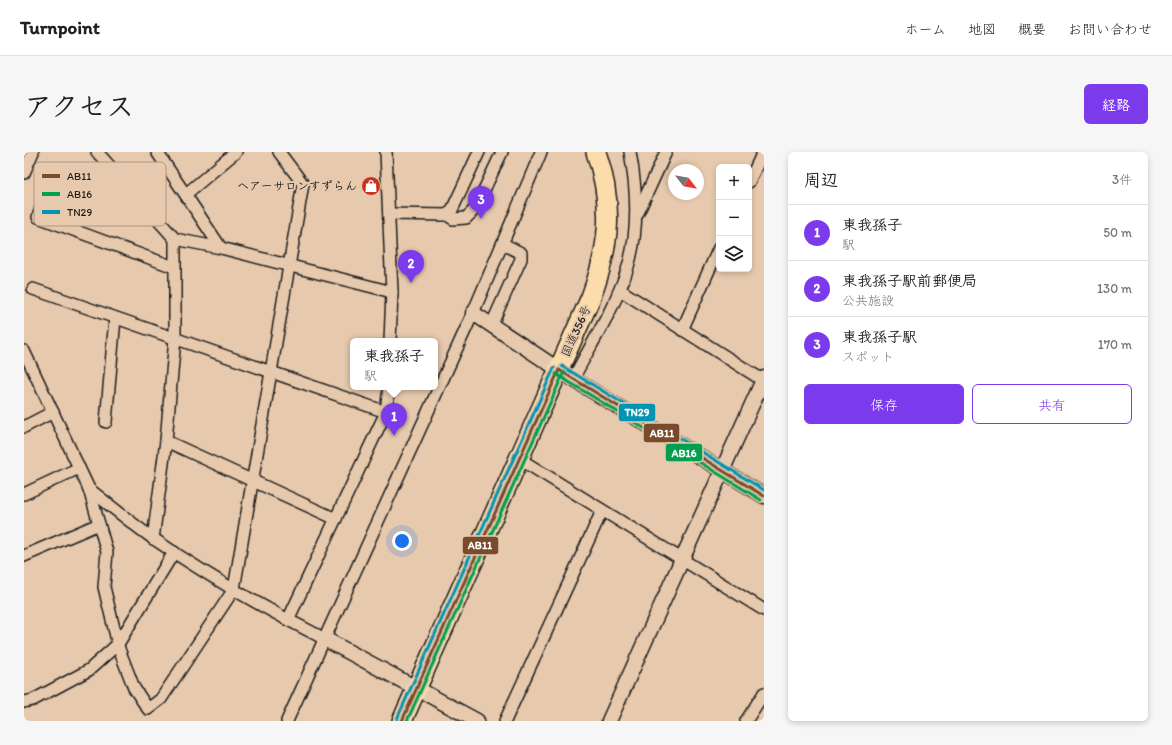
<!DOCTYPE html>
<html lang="ja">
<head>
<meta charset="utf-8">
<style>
  :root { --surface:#fff; --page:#f6f6f6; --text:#202124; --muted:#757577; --line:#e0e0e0; --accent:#7c3aed }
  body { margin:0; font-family:Itim,"Klee One",sans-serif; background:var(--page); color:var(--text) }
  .controls { position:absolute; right:12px; top:12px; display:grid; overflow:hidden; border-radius:6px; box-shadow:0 2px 6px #0003 }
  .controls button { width:36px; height:36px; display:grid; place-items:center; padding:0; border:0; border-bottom:1px solid var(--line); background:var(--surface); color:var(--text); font:20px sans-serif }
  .compass { position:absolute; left:644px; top:12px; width:36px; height:36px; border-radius:50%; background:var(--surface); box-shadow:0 2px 6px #0003; rotate:121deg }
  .you { position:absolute; left:378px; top:389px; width:14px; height:14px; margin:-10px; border:3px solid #fff; border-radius:50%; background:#1a73e8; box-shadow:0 0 0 6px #1a73e833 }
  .badge { display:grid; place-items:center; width:26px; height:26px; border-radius:50%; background:var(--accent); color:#fff; font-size:13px; font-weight:700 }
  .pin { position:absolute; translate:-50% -33px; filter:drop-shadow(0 1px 2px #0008) }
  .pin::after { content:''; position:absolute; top:21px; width:14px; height:12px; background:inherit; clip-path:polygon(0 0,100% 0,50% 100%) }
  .popup { position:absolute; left:326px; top:186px; width:88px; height:52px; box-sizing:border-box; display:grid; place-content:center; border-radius:6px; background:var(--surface); filter:drop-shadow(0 1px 3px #0005); font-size:13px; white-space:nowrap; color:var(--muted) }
  .popup b { font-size:15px; color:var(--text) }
  .popup::after { content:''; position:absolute; left:50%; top:100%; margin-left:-8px; border:8px solid transparent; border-top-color:var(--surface) }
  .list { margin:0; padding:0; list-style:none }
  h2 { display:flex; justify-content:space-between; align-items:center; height:52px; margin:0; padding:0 16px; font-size:17px }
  h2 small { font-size:13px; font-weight:400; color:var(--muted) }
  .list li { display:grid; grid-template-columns:26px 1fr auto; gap:12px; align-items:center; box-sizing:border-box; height:56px; padding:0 16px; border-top:1px solid var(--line) }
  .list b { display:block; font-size:15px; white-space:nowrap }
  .list p { margin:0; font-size:13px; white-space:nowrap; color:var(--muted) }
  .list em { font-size:13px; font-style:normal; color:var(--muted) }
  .actions { display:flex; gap:8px; padding:12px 16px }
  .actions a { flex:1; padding:9px 0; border:1px solid var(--accent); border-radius:6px; text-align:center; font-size:14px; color:var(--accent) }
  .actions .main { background:var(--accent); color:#fff }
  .icon { flex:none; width:22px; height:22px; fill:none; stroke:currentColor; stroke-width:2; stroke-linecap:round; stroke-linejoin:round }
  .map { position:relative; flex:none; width:740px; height:569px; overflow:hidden; border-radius:6px }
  header { display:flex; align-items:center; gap:24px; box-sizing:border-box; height:56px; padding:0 20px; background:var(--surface); border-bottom:1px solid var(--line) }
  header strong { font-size:19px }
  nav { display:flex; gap:22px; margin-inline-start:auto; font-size:14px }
  .intro { display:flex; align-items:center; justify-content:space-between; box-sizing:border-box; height:96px; padding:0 24px }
  h1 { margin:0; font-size:28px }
  .button { padding:10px 18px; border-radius:6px; background:var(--accent); color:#fff; font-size:14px; font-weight:700 }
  main { display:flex; gap:24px; padding:0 24px }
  aside { flex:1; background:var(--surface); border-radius:6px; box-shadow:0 2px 6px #0003 }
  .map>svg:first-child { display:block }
</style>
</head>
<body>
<header>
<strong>Turnpoint</strong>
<nav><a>ホーム</a><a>地図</a><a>概要</a><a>お問い合わせ</a></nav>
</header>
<div class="intro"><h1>アクセス</h1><a class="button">経路</a></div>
<main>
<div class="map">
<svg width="740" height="569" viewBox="0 0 740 569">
  <rect width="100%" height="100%" fill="#e7caae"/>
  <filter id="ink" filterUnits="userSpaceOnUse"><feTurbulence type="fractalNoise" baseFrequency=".025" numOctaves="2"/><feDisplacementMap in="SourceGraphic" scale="8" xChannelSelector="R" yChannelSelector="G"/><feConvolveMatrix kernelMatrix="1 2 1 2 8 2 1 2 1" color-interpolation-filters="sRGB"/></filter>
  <g filter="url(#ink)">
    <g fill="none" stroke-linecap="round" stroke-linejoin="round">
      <defs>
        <g id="minor">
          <path d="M73,0L151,87L197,96L368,140"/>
          <path d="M133,0L197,96"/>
          <path d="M362,0L368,140L366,189"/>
          <path d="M0,21L9,0"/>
          <path d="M725,30L739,0"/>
          <path d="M24,36L14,65L150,115"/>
          <path d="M162,42L212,0"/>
          <path d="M365,62L423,63L429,67L442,66L451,57L478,0"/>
          <path d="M423,63L428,58L455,0"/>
          <path d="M613,63L642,0"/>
          <path d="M9,137L362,260"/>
          <path d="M596,138L740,229"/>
          <path d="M467,174L497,107V101L479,92"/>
          <path d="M658,178L695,96"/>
          <path d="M0,199L65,337L83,400L80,435L95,497L110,536L124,557L137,547L210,437L279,32L255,0"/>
          <path d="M549,227C567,192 591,156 603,118C615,81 613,38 606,0"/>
          <path d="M82,270L91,166"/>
          <path d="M0,275L29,260"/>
          <path d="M142,289L312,367"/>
          <path d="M494,306L740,458"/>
          <path d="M65,337C87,354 108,372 130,387C184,424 241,457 299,486"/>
          <path d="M0,342L55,316"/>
          <path d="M129,387L142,289L151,186V87"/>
          <path d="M0,404L75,372"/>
          <path d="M264,468L362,260L365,235"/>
          <path d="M0,550L9,548L65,518L94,492L150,400"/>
          <path d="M263,569L449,161L517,0"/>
          <path d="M481,569L578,359"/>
          <path d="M722,569L740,541"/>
        </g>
        <g id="tertiary">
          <path d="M449,161L549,227L740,344"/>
          <path d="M299,486L453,569"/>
          <path d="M585,569L740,226"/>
        </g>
        <path id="trunk" d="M378,569L567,145C586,94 590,53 572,0"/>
      </defs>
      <use href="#minor" stroke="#1c1c1c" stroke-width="14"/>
      <use href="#tertiary" stroke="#1c1c1c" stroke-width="17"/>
      <use href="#trunk" stroke="#1c1c1c" stroke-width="22"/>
      <use href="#minor" stroke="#e7caae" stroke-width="11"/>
      <use href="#tertiary" stroke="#e7caae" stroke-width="14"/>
      <use href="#trunk" stroke="#fddcac" stroke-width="19"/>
      <defs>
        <g id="bus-1">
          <path d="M535,218L740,344"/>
          <path d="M378,569L535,218"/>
        </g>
        <g id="bus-2">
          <path d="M532,222L737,348"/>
          <path d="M383,569L540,220"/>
        </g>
        <g id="bus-3">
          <path d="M538,214L740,338"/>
          <path d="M373,567L530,216"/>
        </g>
      </defs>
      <use href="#bus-1" stroke="#e7caae" stroke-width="6"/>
      <use href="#bus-2" stroke="#e7caae" stroke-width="6"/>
      <use href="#bus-3" stroke="#e7caae" stroke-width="6"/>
      <use href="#bus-1" stroke="#7a4b2a" stroke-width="3"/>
      <use href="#bus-2" stroke="#019f4e" stroke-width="3"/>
      <use href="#bus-3" stroke="#0494b3" stroke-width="3"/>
    </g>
  </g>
  <defs>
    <symbol id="shop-disc" viewBox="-11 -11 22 22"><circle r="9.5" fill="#c8321e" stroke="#e7caae"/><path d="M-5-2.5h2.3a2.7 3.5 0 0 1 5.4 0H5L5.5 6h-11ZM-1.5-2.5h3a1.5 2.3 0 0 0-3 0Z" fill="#fff"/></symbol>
  </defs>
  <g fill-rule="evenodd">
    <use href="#shop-disc" x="336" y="23" width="22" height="22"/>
  </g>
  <g text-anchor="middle" stroke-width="4" stroke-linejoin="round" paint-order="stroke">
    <g font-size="12" font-weight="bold" fill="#1c1c1c" stroke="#e7caae" text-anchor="end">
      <text x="333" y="38">ヘアーサロンすずらん</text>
    </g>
    <g font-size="12" fill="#1c1c1c" stroke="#e7caae">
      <text transform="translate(552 179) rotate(-66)" y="4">国道356号</text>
    </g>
  </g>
  <rect x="10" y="10" width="132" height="64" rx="6" fill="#e7caae" stroke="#aa9682" stroke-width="1"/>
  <rect x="18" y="22" width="18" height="4" fill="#7a4b2a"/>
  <rect x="18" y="40" width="18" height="4" fill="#019f4e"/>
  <rect x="18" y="58" width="18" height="4" fill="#0494b3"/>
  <g font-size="11" fill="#1c1c1c">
    <text x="43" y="28">AB11</text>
    <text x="43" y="46">AB16</text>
    <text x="43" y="64">TN29</text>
  </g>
  <g stroke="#e7caae" stroke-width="1.5">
    <rect x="594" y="251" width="38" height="19" rx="4" fill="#0494b3"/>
    <rect x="619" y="271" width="37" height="20" rx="4" fill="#7a4b2a"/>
    <rect x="641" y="291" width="38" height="19" rx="4" fill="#019f4e"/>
    <rect x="438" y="384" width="37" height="19" rx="4" fill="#7a4b2a"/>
  </g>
  <g font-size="11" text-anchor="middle" font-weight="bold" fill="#fff">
    <text x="613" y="264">TN29</text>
    <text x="638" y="285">AB11</text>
    <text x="660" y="305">AB16</text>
    <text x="456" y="397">AB11</text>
  </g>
</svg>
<div class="controls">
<button>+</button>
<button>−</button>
<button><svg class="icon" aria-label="layers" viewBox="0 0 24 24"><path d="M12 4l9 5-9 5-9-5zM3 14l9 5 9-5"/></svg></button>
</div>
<svg class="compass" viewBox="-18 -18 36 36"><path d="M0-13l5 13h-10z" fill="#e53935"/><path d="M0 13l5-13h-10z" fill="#757577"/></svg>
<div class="you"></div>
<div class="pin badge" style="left:370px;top:284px">1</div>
<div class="popup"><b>東我孫子</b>駅</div>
<div class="pin badge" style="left:387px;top:131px">2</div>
<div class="pin badge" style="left:457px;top:67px">3</div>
</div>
<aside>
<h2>周辺<small>3件</small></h2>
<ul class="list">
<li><span class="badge">1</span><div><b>東我孫子</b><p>駅</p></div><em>50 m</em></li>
<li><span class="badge">2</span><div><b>東我孫子駅前郵便局</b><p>公共施設</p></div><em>130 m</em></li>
<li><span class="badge">3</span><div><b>東我孫子駅</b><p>スポット</p></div><em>170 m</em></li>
</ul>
<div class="actions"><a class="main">保存</a><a>共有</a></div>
</aside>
</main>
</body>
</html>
